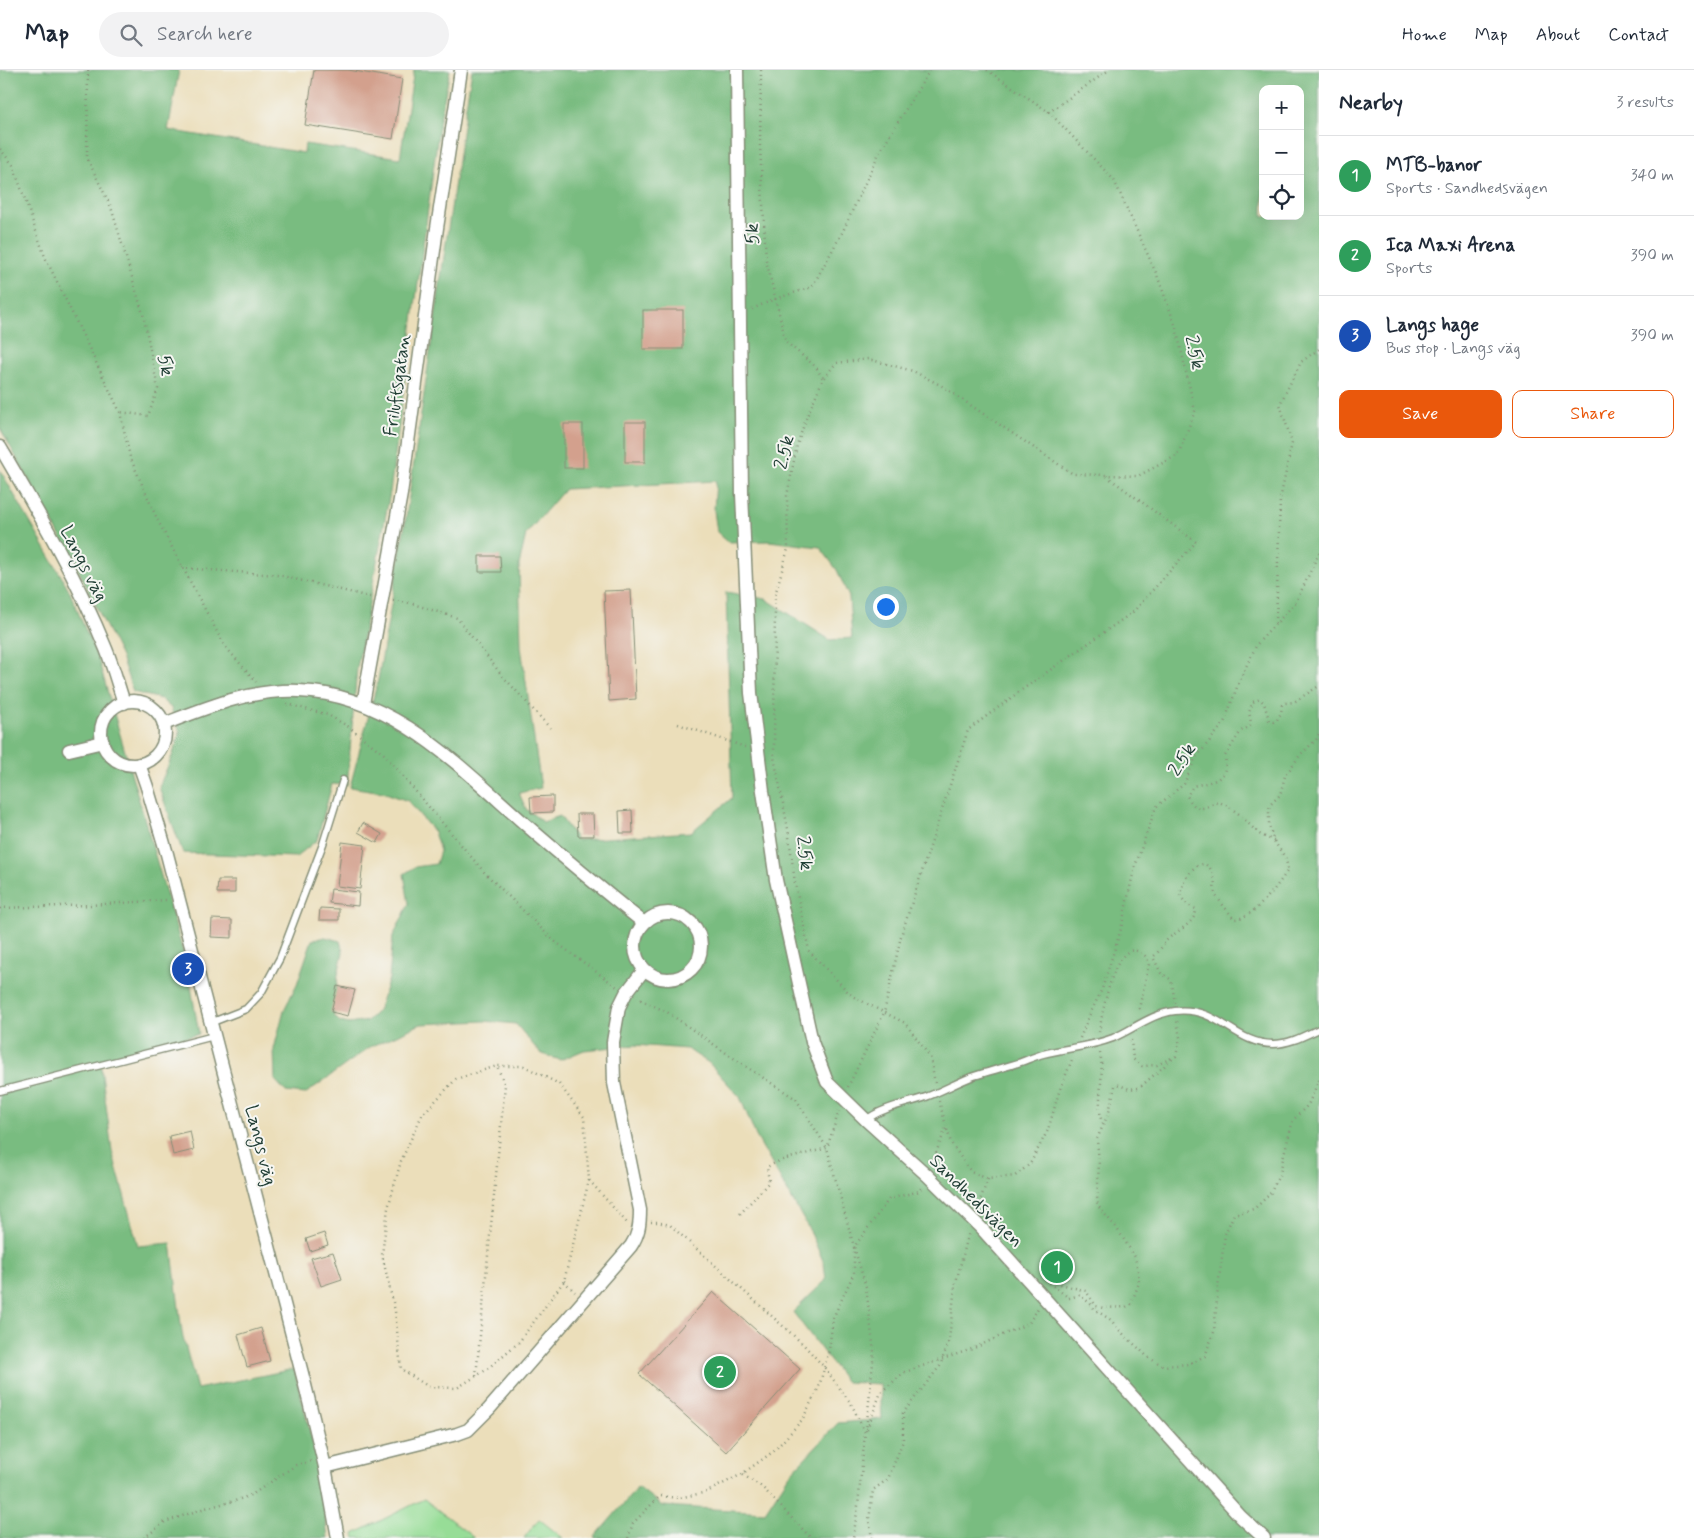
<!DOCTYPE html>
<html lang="en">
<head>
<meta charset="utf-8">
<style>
  :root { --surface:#fff; --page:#f2f2f3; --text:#1f2937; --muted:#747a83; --line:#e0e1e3; --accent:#ea580c }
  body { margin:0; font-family:Mynerve,sans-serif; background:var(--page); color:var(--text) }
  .controls { position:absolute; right:15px; top:15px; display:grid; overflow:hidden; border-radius:10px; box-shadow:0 5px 20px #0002 }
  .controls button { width:45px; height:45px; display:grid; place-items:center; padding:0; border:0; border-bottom:1px solid var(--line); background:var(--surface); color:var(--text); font:25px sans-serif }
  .you { position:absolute; left:885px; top:536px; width:18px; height:18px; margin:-12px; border:4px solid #fff; border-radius:50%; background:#1a73e8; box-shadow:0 0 0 8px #1a73e833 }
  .badge { display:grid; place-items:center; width:32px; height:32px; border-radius:50%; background:var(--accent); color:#fff; font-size:16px; font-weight:700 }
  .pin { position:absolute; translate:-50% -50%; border:2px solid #fff; box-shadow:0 1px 5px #0006 }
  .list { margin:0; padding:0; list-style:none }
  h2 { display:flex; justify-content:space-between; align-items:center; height:65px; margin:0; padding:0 20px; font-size:21px }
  h2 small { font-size:16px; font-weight:400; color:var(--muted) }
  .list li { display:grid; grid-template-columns:32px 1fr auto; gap:15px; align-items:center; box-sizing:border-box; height:80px; padding:0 20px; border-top:1px solid var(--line) }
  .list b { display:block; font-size:19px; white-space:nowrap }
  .list p { margin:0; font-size:16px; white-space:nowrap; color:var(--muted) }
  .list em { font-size:16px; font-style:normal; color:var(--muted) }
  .actions { display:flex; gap:10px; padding:15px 20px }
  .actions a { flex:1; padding:11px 0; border:1px solid var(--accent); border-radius:10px; text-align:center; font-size:18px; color:var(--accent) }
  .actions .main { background:var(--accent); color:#fff }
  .icon { flex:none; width:28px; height:28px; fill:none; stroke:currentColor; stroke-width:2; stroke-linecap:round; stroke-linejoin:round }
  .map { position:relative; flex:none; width:1319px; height:1468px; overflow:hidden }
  header { display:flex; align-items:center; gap:30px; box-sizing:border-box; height:70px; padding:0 25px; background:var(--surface); border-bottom:1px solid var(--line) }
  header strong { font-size:24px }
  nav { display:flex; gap:28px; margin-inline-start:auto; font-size:18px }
  .search { width:350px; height:45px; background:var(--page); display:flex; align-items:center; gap:12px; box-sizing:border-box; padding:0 18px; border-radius:28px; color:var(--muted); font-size:19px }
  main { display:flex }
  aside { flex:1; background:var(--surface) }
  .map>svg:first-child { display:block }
</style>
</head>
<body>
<header>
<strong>Map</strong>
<div class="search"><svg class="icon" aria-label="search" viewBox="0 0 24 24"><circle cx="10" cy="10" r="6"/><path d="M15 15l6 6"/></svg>Search here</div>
<nav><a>Home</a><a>Map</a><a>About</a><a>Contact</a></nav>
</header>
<main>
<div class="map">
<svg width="1319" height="1468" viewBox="0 0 1319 1468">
  <rect width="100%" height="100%" fill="#f6f6f2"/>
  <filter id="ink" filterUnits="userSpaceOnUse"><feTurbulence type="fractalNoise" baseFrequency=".02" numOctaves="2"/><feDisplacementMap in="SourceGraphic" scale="10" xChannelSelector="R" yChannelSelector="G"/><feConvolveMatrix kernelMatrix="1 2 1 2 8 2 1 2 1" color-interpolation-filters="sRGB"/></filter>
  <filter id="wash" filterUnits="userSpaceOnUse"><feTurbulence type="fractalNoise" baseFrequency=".0096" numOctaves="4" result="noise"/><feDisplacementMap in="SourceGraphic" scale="20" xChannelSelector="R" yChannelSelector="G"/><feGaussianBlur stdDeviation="1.12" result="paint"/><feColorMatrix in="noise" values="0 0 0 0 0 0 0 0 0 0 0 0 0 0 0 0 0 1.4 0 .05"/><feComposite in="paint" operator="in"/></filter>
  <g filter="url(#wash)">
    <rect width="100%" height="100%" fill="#ebdeba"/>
    <g fill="#97dd97" stroke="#5b8d66">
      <path d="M424,1429L474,1468H355L354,1464Z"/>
      <path d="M539,1449L563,1468H524Z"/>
    </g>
    <g fill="#79bc80" stroke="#4c7c5a" fill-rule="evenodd">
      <path d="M0,0H179L168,60L304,83L305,74L400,88L414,0H450L440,49L390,422L357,598L347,715L332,714L317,770L296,787L183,783L159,717L173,684L180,662L171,638L161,629L133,622L121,587L75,493L0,358Z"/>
      <path d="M472,0H1319V1468H594L638,1417L662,1436L765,1442L789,1405L838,1353L882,1349L880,1314L846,1312L793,1242L826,1210L824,1193L810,1161L756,1066L740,1027L709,993L687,979L635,975L584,980L560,990L540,983L516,954L484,951L421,954L370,977L305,1024L286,1022L275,1010L274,979L284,940L297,914L312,870L325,867L340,871L343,882L338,904L334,946L340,952L349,954L367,951L378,941L389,909L393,866L409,834L404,804L415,797L436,794L440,781L434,762L408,731L383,722L350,717L378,610L405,454L466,36ZM1263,19H1300V146H1263ZM716,411L714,440L717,462L728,472L769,471L820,477L837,500L849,527L852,568L830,570L766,529L726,522L732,728L691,762L577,770L560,746L543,752L526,739L519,723L541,718L521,577L519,495L526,464L565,419Z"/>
      <path d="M0,400L68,518L99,592L188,899L199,964L100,990L112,1081L138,1176L171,1173L182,1263L197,1319L294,1299L317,1389L328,1468H0Z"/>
    </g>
    <g id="blocks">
      <g fill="#d3a08d">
        <path d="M314,0H348L402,9L393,69L305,55Z"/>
        <rect x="643" y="240" width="40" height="39"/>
        <rect x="625" y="352" width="20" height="40"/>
        <rect x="564" y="354" width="19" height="44"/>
        <path d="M479,486H500L501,502H479Z"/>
        <path d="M631,520L636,629L609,631L604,521Z"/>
        <path d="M553,726V742L531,743L530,727Z"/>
        <path d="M632,740L633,763H620L619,741Z"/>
        <path d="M577,744H593L594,766H578Z"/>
        <path d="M363,753L382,764L377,773L358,762Z"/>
        <path d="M342,772L365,775L360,819L337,816Z"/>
        <path d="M218,810H235V823H217Z"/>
        <path d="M331,819L359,822L358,836L329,833Z"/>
        <path d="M320,838L339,839V850H319Z"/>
        <path d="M212,849L232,850V868L211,867Z"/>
        <path d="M337,916L355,920L348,946L331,942Z"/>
        <path d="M190,1061L194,1080L173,1085L169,1066Z"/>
        <path d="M324,1163L328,1175L310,1181L306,1169Z"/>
        <path d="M333,1182L342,1209L321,1216L311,1188Z"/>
        <path d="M713,1222L800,1299L726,1382L639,1304Z"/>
        <path d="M261,1258L270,1291L247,1297L238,1265Z"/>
      </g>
    </g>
  </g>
  <g filter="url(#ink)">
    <use href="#blocks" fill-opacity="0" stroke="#858e77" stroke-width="1"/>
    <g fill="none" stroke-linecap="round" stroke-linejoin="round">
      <defs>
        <g id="lane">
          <path d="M210,953L246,939L261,923L280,888L323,774L343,710"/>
          <path d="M0,1021L214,966"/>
          <path d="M866,1050C883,1037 906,1034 926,1027C942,1021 958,1012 974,1006C990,1001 1006,997 1021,992C1029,989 1036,986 1043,984C1066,978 1090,977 1113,968C1134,959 1151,944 1175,941C1219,936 1234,974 1273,974C1289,974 1304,966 1319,959"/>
        </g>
        <g id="street">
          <path d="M737,0L742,424L751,623L763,721L776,810L812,972L827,1012L866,1050L927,1105L982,1159L1241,1447L1264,1468"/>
          <path d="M0,377C38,442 77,508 106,579C113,596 118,615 124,633"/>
          <circle cx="133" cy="663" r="32"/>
          <path d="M363,634L401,424L437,158L461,0"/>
          <path d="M164,654C208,637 251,619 299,621C392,624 459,696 525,754C564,788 604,821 644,853"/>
          <path d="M69,680L103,672"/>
          <path d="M139,694L147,717L167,784L304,1311L325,1397L338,1468"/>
          <circle cx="668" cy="876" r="33"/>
          <path d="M325,1397L457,1364L468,1360L489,1339L631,1176C639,1164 640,1154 640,1140L614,1013L613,972L619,937L626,923L644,900"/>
        </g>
      </defs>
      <use href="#lane" stroke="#858e77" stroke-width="9"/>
      <use href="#street" stroke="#858e77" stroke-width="15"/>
      <g stroke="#858e77" stroke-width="2.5" stroke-dasharray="1 4" stroke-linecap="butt">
        <path d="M88,0L87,88L111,137L143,244L158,319L148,346L120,342"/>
        <path d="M761,0L760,76L766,190L786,272L816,297L823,309"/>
        <path d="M987,0L1049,42"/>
        <path d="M0,79L13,95L45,187L120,342L130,387L158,451L224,575L256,612"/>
        <path d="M752,239L775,229L812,217L843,161L880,81L930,0"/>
        <path d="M182,498L278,505L370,527"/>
        <path d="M393,531L410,533L457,548L500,603L550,658"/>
        <path d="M1276,553L1280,430L1292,373L1280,334L1301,292L1319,279"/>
        <path d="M287,634L328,645L349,657L384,684L484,802L553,870L617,917"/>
        <path d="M678,654L745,677"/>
        <path d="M1274,771L1259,764L1239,744L1228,736L1219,732C1203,738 1197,744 1187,726L1193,716C1212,711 1229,712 1225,686L1241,661L1249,657L1251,653L1249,642L1253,632L1260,629L1264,633L1269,650L1273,652L1277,650L1281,643L1282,635L1285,633L1294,632L1319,616"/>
        <path d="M0,838L90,835L166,830"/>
        <path d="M1175,933L1172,914L1170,909L1161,903L1153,887C1159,882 1162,876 1166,871C1175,861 1196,854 1196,839C1189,836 1184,833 1180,824C1183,812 1191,794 1205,794L1210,798L1215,810L1214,820L1216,826L1234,849C1254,849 1278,815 1288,800L1286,789L1274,771L1269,756V739L1271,734L1280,725L1285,706L1300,685L1316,670L1319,664"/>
        <path d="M1099,962C1102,947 1113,873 1137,881C1144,883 1148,888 1149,894L1138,943"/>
        <path d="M1080,968L1089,946L1102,919L1121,859L1134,799L1156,737L1184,714L1195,689L1224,653L1240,609L1257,574L1296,532L1319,483"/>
        <path d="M1131,970L1133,989L1142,996L1157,995L1171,988"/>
        <path d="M1100,983C1105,1006 1096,1030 1102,1054"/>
        <path d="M935,1013L930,987L905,953L852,926L809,881L795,813L788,759L774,687L775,525L788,479L787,426L797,375L807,346L823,309L836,293L868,289L913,301L942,316L1073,404L1138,406L1178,385L1195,341L1176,257L1157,205L1114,110L1049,42L1109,0"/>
        <path d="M848,1017L884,943L901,866L968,660L1023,619L1133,542L1196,472L1105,405"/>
        <path d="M939,1031L951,1073L971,1102L988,1109L1015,1106L1030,1094L1048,1060L1059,1022L1073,987"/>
        <path d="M932,1092L947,1056"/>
        <path d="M589,1110L564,1211L519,1272L486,1300L457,1318L429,1317L401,1299L395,1241L382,1185L388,1138L401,1091L422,1045L456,1009L497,996H524L559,1014L584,1047L589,1110L627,1153"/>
        <path d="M977,1138L988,1109"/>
        <path d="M740,1144L769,1112L767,1097L779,1091L827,1078L839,1041"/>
        <path d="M651,1152H657L670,1155L803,1274L824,1297L852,1335L865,1363L858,1436L853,1468"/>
        <path d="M1046,1210L1086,1221L1096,1236L1103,1238L1126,1237L1131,1234L1139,1213L1138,1201L1135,1187L1116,1157L1100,1139L1097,1132L1099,1092L1097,1069L1109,1042L1115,1016L1117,1014L1129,1019L1139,1018L1176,986L1180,968L1177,951"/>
        <path d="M564,1211L575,1222"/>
        <path d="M1049,1213L1069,1228L1080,1225L1093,1236L1094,1239L1111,1250L1118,1259L1149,1288L1164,1296L1188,1294L1205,1286L1214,1262L1218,1217L1225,1164L1234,1144L1254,1139L1270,1124L1280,1103L1284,1084L1293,1050L1308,1035L1319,1010"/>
        <path d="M476,1306L505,1015L497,996"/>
        <path d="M867,1359L881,1322L905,1302L972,1279L1029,1253L1038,1238"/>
        <path d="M866,1361L874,1282L866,1217L854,1177L889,1129L920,1121L921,1118"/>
        <path d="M743,1405L762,1417L811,1468"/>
        <path d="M144,1468L165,1452L205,1438L235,1431L253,1424L296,1395L311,1391"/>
        <path d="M628,1468L633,1453L660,1426L679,1428L707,1422L742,1404L774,1381L802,1350L819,1317L829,1280L833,1248L854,1203V1177L827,1078L796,1029L745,996L667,942L637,928"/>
        <path d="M872,1468L869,1450L873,1420L888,1409L903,1371V1343L940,1296L949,1270L955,1216L969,1162"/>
      </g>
      <use href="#lane" stroke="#fff" stroke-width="6"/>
      <use href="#street" stroke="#fff" stroke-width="12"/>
    </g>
  </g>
  <g text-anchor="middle" stroke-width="4" stroke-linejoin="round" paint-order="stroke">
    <g font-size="19" fill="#1f3d34" stroke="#f6f6f2">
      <text transform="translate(751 164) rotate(-92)" y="7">5k</text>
      <text transform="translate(1196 282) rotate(77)" y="7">2.5k</text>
      <text transform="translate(167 295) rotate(79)" y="7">5k</text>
      <text transform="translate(396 315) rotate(-82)" y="7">Friluftsgatan</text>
      <text transform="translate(783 382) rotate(-77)" y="7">2.5k</text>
      <text transform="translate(85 493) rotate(63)" y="7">Langs väg</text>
      <text transform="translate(1181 689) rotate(-58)" y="7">2.5k</text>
      <text transform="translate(806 783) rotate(83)" y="7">2.5k</text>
      <text transform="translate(262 1075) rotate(76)" y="7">Langs väg</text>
      <text transform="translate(977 1130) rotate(45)" y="7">Sandhedsvägen</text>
    </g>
  </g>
</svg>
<div class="controls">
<button>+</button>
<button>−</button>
<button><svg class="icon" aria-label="locate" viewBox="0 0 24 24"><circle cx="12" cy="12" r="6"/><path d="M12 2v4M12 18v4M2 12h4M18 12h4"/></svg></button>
</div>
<div class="you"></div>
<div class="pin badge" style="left:1057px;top:1197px;background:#2e9e5b">1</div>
<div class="pin badge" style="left:720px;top:1302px;background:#2e9e5b">2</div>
<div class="pin badge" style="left:188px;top:899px;background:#1a4fb4">3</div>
</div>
<aside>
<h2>Nearby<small>3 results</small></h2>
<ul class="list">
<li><span class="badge" style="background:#2e9e5b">1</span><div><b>MTB-banor</b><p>Sports · Sandhedsvägen</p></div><em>340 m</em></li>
<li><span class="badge" style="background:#2e9e5b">2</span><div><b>Ica Maxi Arena</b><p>Sports</p></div><em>390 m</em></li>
<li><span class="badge" style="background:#1a4fb4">3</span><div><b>Langs hage</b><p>Bus stop · Langs väg</p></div><em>390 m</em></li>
</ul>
<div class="actions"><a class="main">Save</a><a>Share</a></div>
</aside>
</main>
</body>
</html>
